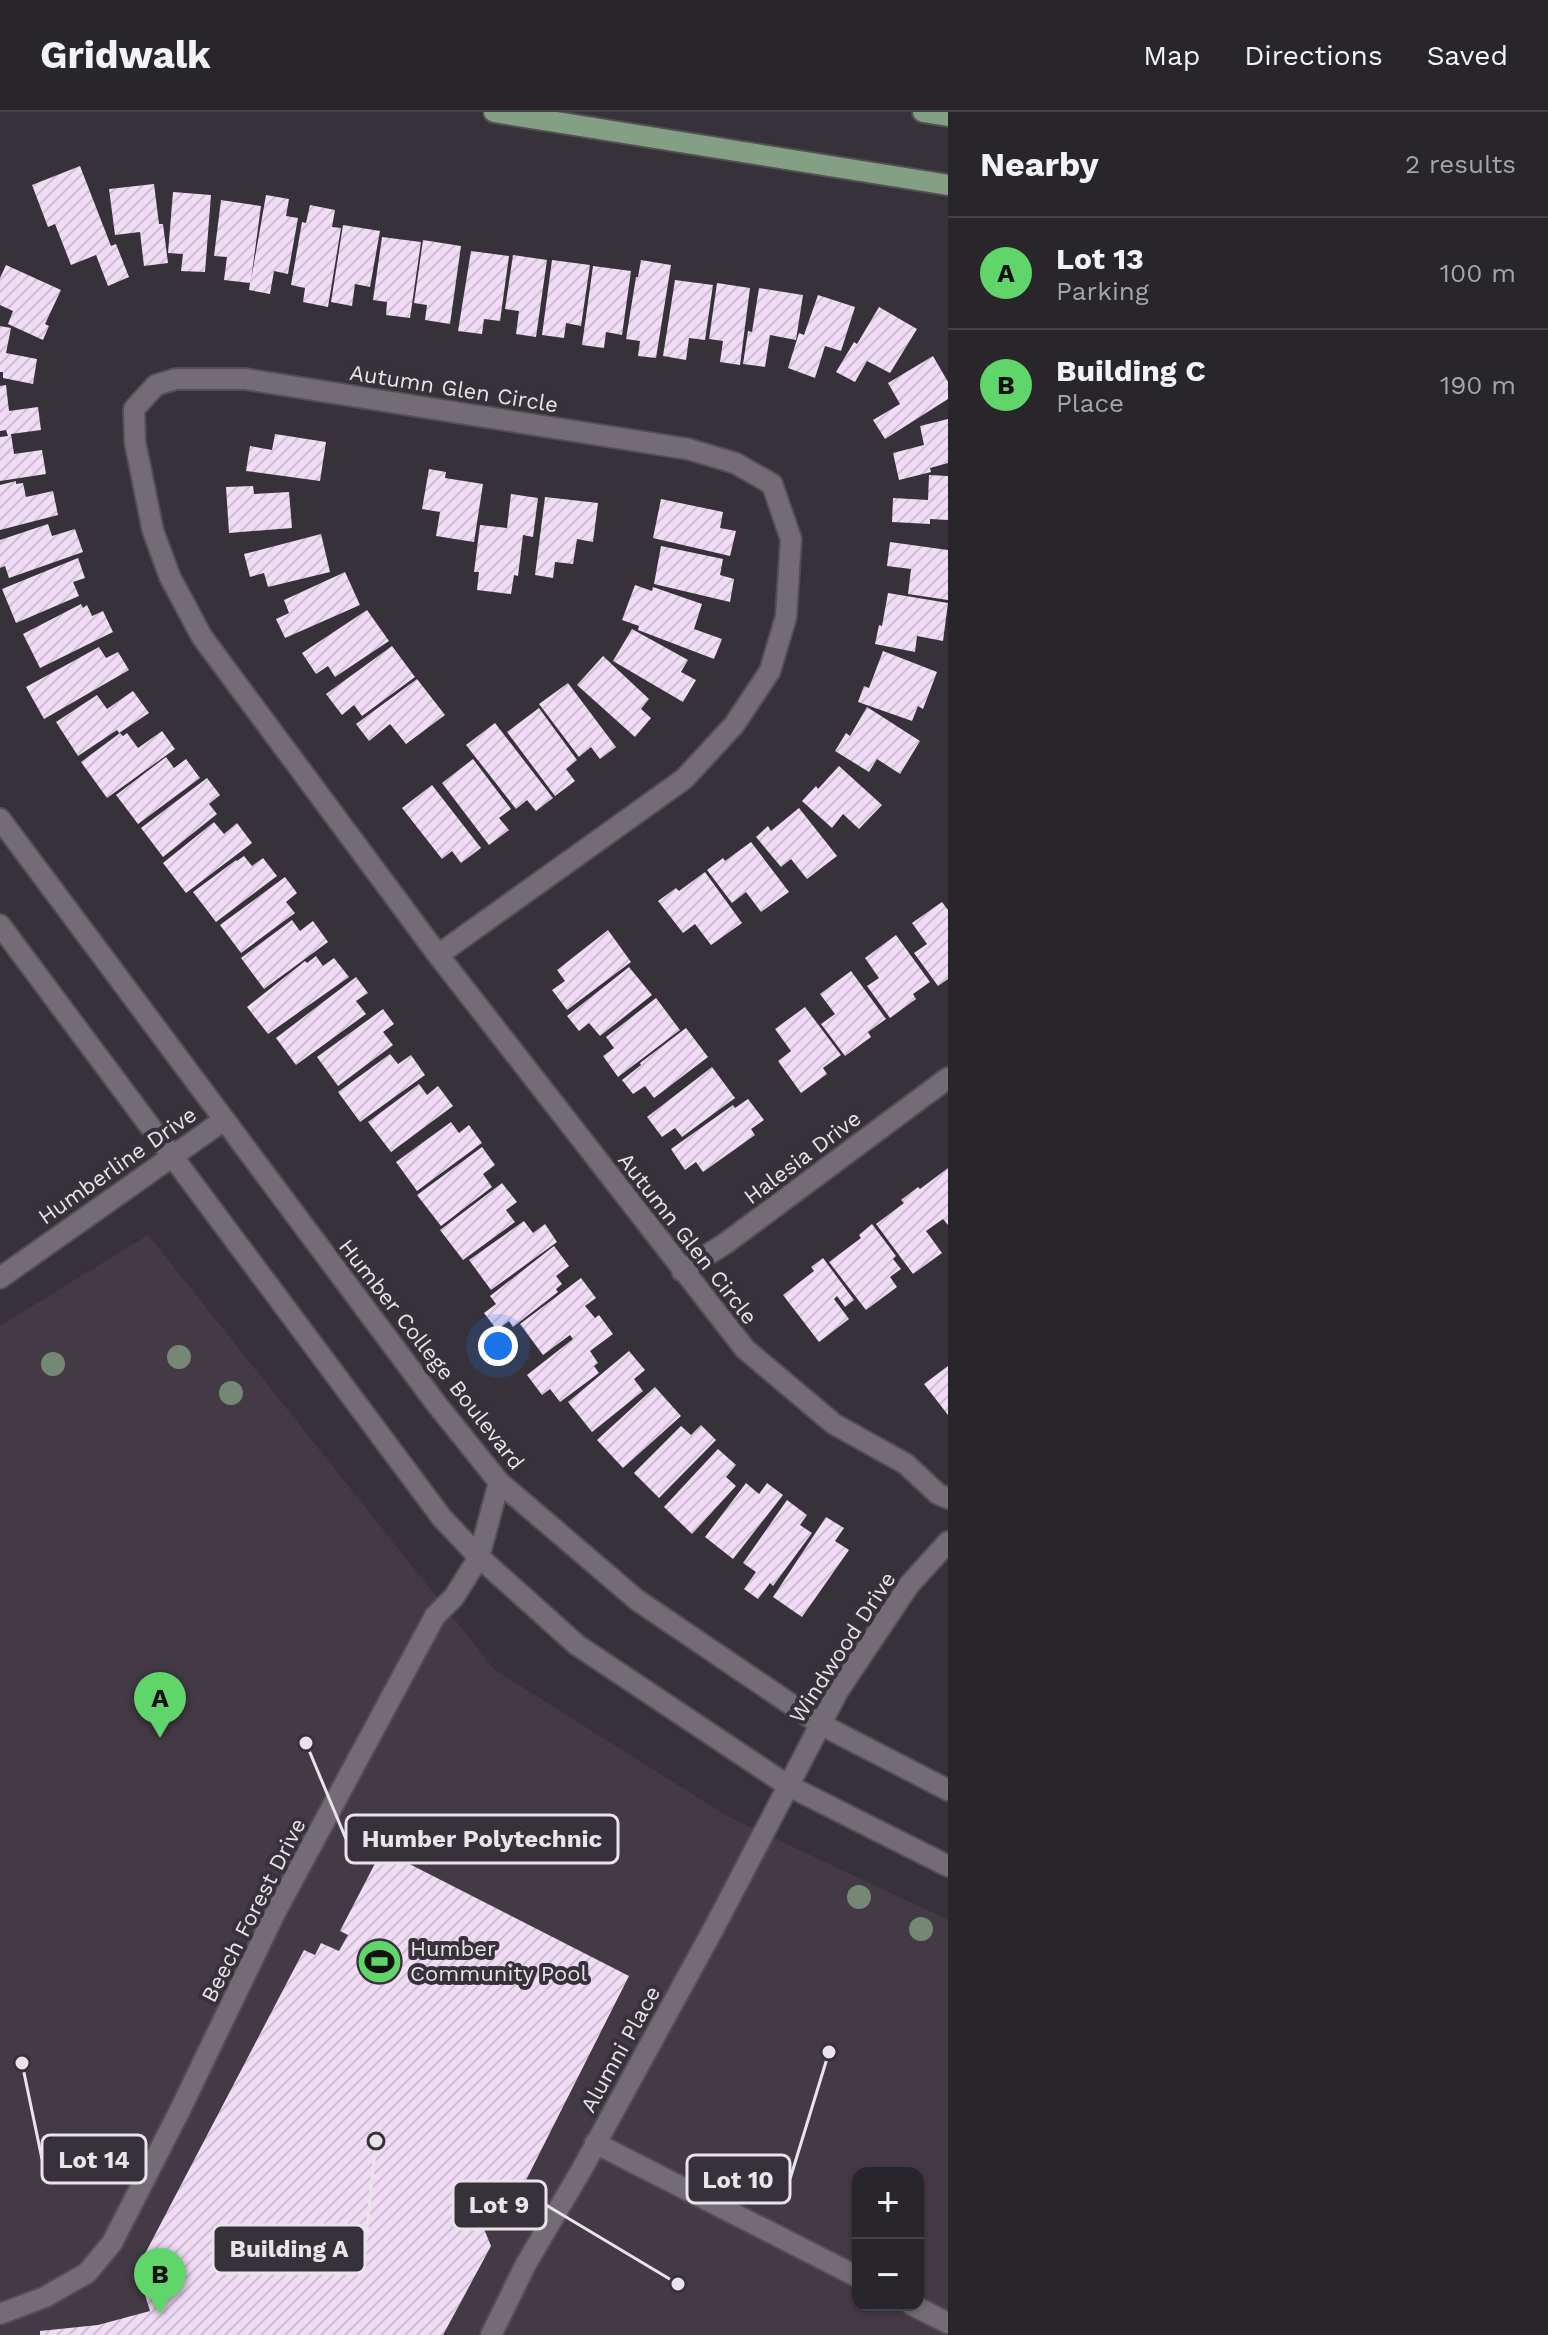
<!DOCTYPE html>
<html lang="en">
<head>
<meta charset="utf-8">
<style>
  :root { --surface:#29262b; --page:#312e33; --text:#f1f3f6; --muted:#a5a5a9; --line:#454347; --accent:#60d56a }
  body { margin:0; font-family:"Work Sans",sans-serif; background:var(--page); color:var(--text) }
  .controls { position:absolute; right:24px; bottom:24px; display:grid; overflow:hidden; border-radius:16px; box-shadow:0 2px 6px #0004 }
  .controls button { width:72px; height:72px; display:grid; place-items:center; padding:0; border:0; border-bottom:2px solid var(--line); background:var(--surface); color:var(--text); font:40px sans-serif }
  .you { position:absolute; left:498px; top:1234px; width:28px; height:28px; margin:-20px; border:6px solid #fff; border-radius:50%; background:#1a73e8; box-shadow:0 0 0 12px #1a73e833 }
  .badge { display:grid; place-items:center; width:52px; height:52px; border-radius:50%; background:var(--accent); color:#111; font-size:26px; font-weight:700 }
  .pin { position:absolute; translate:-50% -66px; filter:drop-shadow(0 2px 4px #0008) }
  .pin::after { content:''; position:absolute; top:42px; width:28px; height:24px; background:inherit; clip-path:polygon(0 0,100% 0,50% 100%) }
  .list { margin:0; padding:0; list-style:none }
  h2 { display:flex; justify-content:space-between; align-items:center; height:104px; margin:0; padding:0 32px; font-size:34px }
  h2 small { font-size:26px; font-weight:400; color:var(--muted) }
  .list li { display:grid; grid-template-columns:52px 1fr auto; gap:24px; align-items:center; box-sizing:border-box; height:112px; padding:0 32px; border-top:2px solid var(--line) }
  .list b { display:block; font-size:30px; white-space:nowrap }
  .list p { margin:0; font-size:26px; white-space:nowrap; color:var(--muted) }
  .list em { font-size:26px; font-style:normal; color:var(--muted) }
  .map { position:relative; flex:none; width:948px; height:2223px; overflow:hidden }
  header { display:flex; align-items:center; gap:48px; box-sizing:border-box; height:112px; padding:0 40px; background:var(--surface); border-bottom:2px solid var(--line) }
  header strong { font-size:38px }
  nav { display:flex; gap:44px; margin-inline-start:auto; font-size:28px }
  main { display:flex }
  aside { flex:1; background:var(--surface) }
  .map>svg:first-child { display:block }
</style>
</head>
<body>
<header>
<strong>Gridwalk</strong>
<nav><a>Map</a><a>Directions</a><a>Saved</a></nav>
</header>
<main>
<div class="map">
<svg width="948" height="2223" viewBox="0 0 948 2223">
  <defs>
    <pattern id="building-hatch" width="6" height="6" patternUnits="userSpaceOnUse" patternTransform="scale(2)"><rect width="6" height="6" fill="#f1dcf6"/><path d="M-1 1l2-2M0 6l6-6M5 7l2-2" fill="none" stroke="#cfbed3"/></pattern>
  </defs>
  <rect width="100%" height="100%" fill="#373239"/>
  <path fill="#443a46" fill-rule="evenodd" d="M148,1123L495,1558L727,1704L948,1808V2223H0V1214ZM858,2061H918V2193H858Z"/>
  <g fill="url(#building-hatch)">
    <path d="M80,54L111,134L116,132L129,165L108,174L96,143L71,153L55,112L48,115L32,73Z"/>
    <path d="M154,72L159,112H163L168,151L144,154L140,120L115,123L109,77Z"/>
    <path d="M173,80L211,83L205,160L181,159L183,142L168,141Z"/>
    <path d="M266,83L289,87L286,104L298,106L288,162L274,159L270,182L249,178L250,171L224,168L227,145L214,144L221,88L261,94L251,168Z"/>
    <path d="M310,93L335,98L332,115L341,116L328,195L303,190L305,176L291,173L302,110L306,111Z"/>
    <path d="M343,113L380,119L370,175L355,172L352,194L331,190Z"/>
    <path d="M382,125L421,130L410,206L386,203L387,190L373,188Z"/>
    <path d="M423,128L461,134L450,212L425,208L427,193L414,191Z"/>
    <path d="M471,139L509,144L500,209L484,207L482,222L458,219Z"/>
    <path d="M513,143L547,148L536,225L516,222L519,199L505,197Z"/>
    <path d="M552,148L590,153L581,214L566,211L564,226L542,223Z"/>
    <path d="M641,148L671,153L656,246L638,244L640,229L626,227L636,165H638Z"/>
    <path d="M6,153L61,178L45,212L49,214L43,228L8,212L13,199L0,193V166Z"/>
    <path d="M593,154L631,159L622,223L606,220L604,236L582,233Z"/>
    <path d="M675,168L713,173L705,228L689,226L686,248L663,244Z"/>
    <path d="M717,171L750,176L740,253L720,250L723,229L709,227Z"/>
    <path d="M759,176L803,183L796,228L770,223L765,255L743,252L748,219L752,220Z"/>
    <path d="M818,183L855,195L841,239L825,234L815,266L788,256L799,221L804,223Z"/>
    <path d="M879,195L917,217L890,261L867,249L855,270L836,260L854,230L857,232Z"/>
    <path d="M0,214L11,216L6,241L37,247L33,272L3,266V260H0Z"/>
    <path d="M933,244L948,270V287L885,327L873,308L900,292L888,271Z"/>
    <path d="M6,273L9,299L38,295L41,318L11,322L14,342L42,338L46,362L0,369V325L8,324L6,318L0,319V274Z"/>
    <path d="M948,307V351L930,356L931,360L899,368L893,341L924,333L920,314Z"/>
    <path d="M275,322L326,330L320,369L246,359L250,334L272,338Z"/>
    <path d="M429,357L446,360L445,366L483,372L474,430L436,424L440,400L422,397Z"/>
    <path d="M929,363L948,364V408L930,407V412L892,410L893,386L928,388Z"/>
    <path d="M16,369V372L23,371L26,385L53,379L58,403L0,418V373Z"/>
    <path d="M253,374L254,382L289,380L292,416L229,421L226,375Z"/>
    <path d="M511,382L538,386L533,425L523,423L518,464L514,463L511,482L477,478L479,460H474L480,413L507,416Z"/>
    <path d="M545,385L598,391L593,430L577,427L573,452L555,450L553,466L535,463Z"/>
    <path d="M661,387L723,400L720,416L736,419L730,444L653,426Z"/>
    <path d="M48,412L52,424L75,417L83,440L9,466L5,454L0,456V428Z"/>
    <path d="M321,422L330,460L268,475L264,461L250,465L244,442Z"/>
    <path d="M890,430L948,438V488L908,482L911,457L887,454Z"/>
    <path d="M661,434L723,447L720,463L734,467L730,490L654,472Z"/>
    <path d="M78,446L85,466L73,470L79,484L16,511L2,477Z"/>
    <path d="M345,460L360,493L285,526L276,507L289,501L284,488Z"/>
    <path d="M635,473L652,479L653,475L702,492L694,517L722,527L714,547L638,518L639,514L622,508Z"/>
    <path d="M888,481L948,491L943,529L917,524L915,540L875,532L879,513L882,514Z"/>
    <path d="M81,492L83,496L87,493L92,504L103,499L113,520L40,556L23,522Z"/>
    <path d="M367,498L389,529L335,565L328,554L316,562L302,541Z"/>
    <path d="M632,517L688,548L681,560L696,568L683,590L613,549Z"/>
    <path d="M392,534L415,565L362,604L354,593L342,603L326,582Z"/>
    <path d="M99,535L106,546L118,540L129,558L44,607L26,575Z"/>
    <path d="M883,539L937,560L923,597L918,594L912,609L858,590L864,574L869,576Z"/>
    <path d="M603,544L649,587L641,597L651,606L635,625L577,573Z"/>
    <path d="M417,567L445,603L406,632L390,612L369,629L356,612Z"/>
    <path d="M568,571L616,635L600,647L591,635L579,645L539,592Z"/>
    <path d="M133,579L149,601L119,621L117,618L78,644L56,610L97,583L107,597Z"/>
    <path d="M867,595L920,629L900,662L877,647L869,660L835,639L846,621L850,624Z"/>
    <path d="M539,596L577,648L566,657L575,669L555,684L507,620Z"/>
    <path d="M495,611L553,686L536,699L527,688L516,697L466,633Z"/>
    <path d="M162,619L175,637L107,686L81,650L120,621L123,624L127,621L138,636Z"/>
    <path d="M166,645L174,656L186,647L200,666L138,712L116,683Z"/>
    <path d="M473,647L511,697L499,706L509,718L489,733L442,671Z"/>
    <path d="M839,654L882,693L859,717L843,702L832,716L802,689L816,674L818,677Z"/>
    <path d="M207,666L220,683L209,692L217,702L163,745L141,716Z"/>
    <path d="M432,673L481,736L461,751L452,739L442,747L402,696Z"/>
    <path d="M799,696L837,744L807,767L791,747L781,755L756,725L768,714L771,719Z"/>
    <path d="M214,710L224,722L237,711L252,731L186,781L163,751Z"/>
    <path d="M751,730L789,780L761,800L746,780L732,791L707,758L723,746L725,749Z"/>
    <path d="M244,744L252,754L263,746L277,764L216,810L193,780L236,748L237,749Z"/>
    <path d="M705,760L742,811L711,833L695,812L683,821L658,789L676,776L679,779Z"/>
    <path d="M285,765L297,781L286,790L295,801L241,841L220,813Z"/>
    <path d="M942,790L948,798V867L938,874L914,841L927,832L912,811Z"/>
    <path d="M292,808L300,819L313,809L328,830L264,877L241,846Z"/>
    <path d="M608,818L631,850L567,898L552,878L565,869L557,858Z"/>
    <path d="M896,823L930,870L913,882L916,887L890,906L867,874L879,866L865,846Z"/>
    <path d="M316,844L323,854L334,846L349,865L268,922L247,895L305,849L307,851Z"/>
    <path d="M629,855L652,883L600,924L589,911L579,919L567,904Z"/>
    <path d="M851,859L886,907L868,920L871,925L845,944L821,912L835,902L820,882Z"/>
    <path d="M356,865L368,881L356,889L366,902L296,953L276,926Z"/>
    <path d="M656,886L680,918L618,965L603,944L614,936L606,925Z"/>
    <path d="M805,895L841,943L823,956L827,962L801,981L778,949L791,939L775,917Z"/>
    <path d="M383,897L394,912L383,920L393,933L338,974L317,945Z"/>
    <path d="M686,916L708,945L654,986L645,974L633,982L622,968L641,953L640,951Z"/>
    <path d="M390,942L398,952L411,943L425,963L360,1010L338,980Z"/>
    <path d="M712,955L735,986L682,1025L675,1016L662,1025L647,1005Z"/>
    <path d="M419,972L427,983L438,974L453,994L391,1040L368,1010Z"/>
    <path d="M748,987L764,1008L751,1017L755,1023L703,1060L696,1050L685,1058L671,1037L733,993L735,996Z"/>
    <path d="M451,1010L459,1021L469,1013L482,1031L417,1079L396,1050Z"/>
    <path d="M482,1035L495,1053L483,1062L492,1075L441,1114L417,1083Z"/>
    <path d="M948,1056V1113L943,1107L926,1119L942,1141L913,1162L876,1112L904,1091L901,1088L918,1075L920,1077Z"/>
    <path d="M502,1071L517,1090L506,1098L515,1110L463,1148L440,1118Z"/>
    <path d="M524,1109L533,1121L545,1112L557,1130L491,1178L469,1148Z"/>
    <path d="M872,1112L896,1144L893,1147L901,1157L890,1165L897,1175L866,1198L829,1150L861,1126L859,1123Z"/>
    <path d="M554,1134L569,1154L556,1164L562,1172L556,1177L558,1180L513,1215L509,1209L497,1218L484,1201L496,1192L490,1184Z"/>
    <path d="M823,1146L854,1188L845,1195L837,1184L834,1187L849,1207L819,1230L783,1183L814,1159L811,1155Z"/>
    <path d="M581,1166L596,1186L585,1194L595,1206L599,1203L613,1222L590,1239L598,1251L594,1254L599,1261L560,1290L550,1277L542,1283L527,1263L573,1227L570,1223L543,1243L520,1212Z"/>
    <path d="M629,1239L645,1258L634,1267L643,1279L592,1320L568,1290Z"/>
    <path d="M948,1254V1303L924,1272Z"/>
    <path d="M655,1275L681,1304L623,1356L597,1328Z"/>
    <path d="M701,1313L716,1328L659,1386L634,1361L681,1314L691,1323Z"/>
    <path d="M718,1337L736,1353L726,1365L736,1374L692,1422L664,1395Z"/>
    <path d="M746,1371L759,1382L767,1371L783,1383L733,1447L705,1425Z"/>
    <path d="M787,1388L807,1403L800,1413L812,1421L773,1474L770,1471L758,1487L744,1477L756,1460L743,1451Z"/>
    <path d="M826,1405L844,1416L835,1429L849,1438L802,1505L773,1485Z"/>
    <path d="M382,1738L629,1864L519,2082L494,2090L482,2112L491,2134L443,2223H40V2219L98,2213L150,2199L137,2157L304,1838L315,1843L321,1831L339,1839L348,1823L340,1819Z"/>
  </g>
  <g fill="none" stroke-linecap="round" stroke-linejoin="round">
    <defs>
      <g id="minor">
        <path d="M0,707L438,1294L499,1370L637,1488L820,1612L948,1678"/>
        <path d="M0,813L442,1406L479,1445L577,1533L787,1673L948,1754"/>
        <path d="M438,843L684,667L734,613L770,559L786,505L791,427L772,372L735,351L688,337L245,267H176L156,273L134,297L135,330L153,419L170,465L202,525L438,843L745,1237L834,1312L906,1352L938,1382L948,1386"/>
        <path d="M682,1159L726,1131L948,966"/>
        <path d="M0,1166L224,1008"/>
        <path d="M595,2031L858,2165"/>
        <path d="M912,2193L948,2211"/>
        <path d="M0,2202L45,2185L87,2161L112,2131L179,2000L276,1799L435,1504L454,1485L479,1445L499,1370"/>
        <path d="M491,2223L526,2152L582,2057L714,1816L838,1579L909,1473L948,1430"/>
      </g>
      <g id="major">
        <path d="M494,0L948,73"/>
        <path d="M923,0L948,4"/>
      </g>
    </defs>
    <use href="#minor" stroke="#534f54" stroke-width="24"/>
    <use href="#major" stroke="#534f54" stroke-width="24"/>
    <use href="#minor" stroke="#736c74" stroke-width="20"/>
    <use href="#major" stroke="#839f84" stroke-width="20"/>
  </g>
  <g fill="#748875">
    <circle cx="179" cy="1245" r="12"/>
    <circle cx="53" cy="1252" r="12"/>
    <circle cx="231" cy="1281" r="12"/>
    <circle cx="859" cy="1785" r="12"/>
    <circle cx="921" cy="1817" r="12"/>
  </g>
  <defs>
    <symbol id="stadium-disc" viewBox="-11 -11 22 22"><circle r="9.5" fill="#60d56a" stroke="#373239"/><path d="M0-5a6.5 5 0 1 0 0 10a6.5 5 0 1 0 0-10ZM-3.5-1.8h7v3.6h-7Z" fill="#111"/></symbol>
  </defs>
  <g fill-rule="evenodd">
    <use href="#stadium-disc" x="354" y="1824" width="51" height="51"/>
  </g>
  <g text-anchor="middle" stroke-width="8" stroke-linejoin="round" paint-order="stroke">
    <g font-size="22" fill="#e8e4e9" stroke="#373239">
      <text transform="translate(454 276) rotate(9)" y="8">Autumn Glen Circle</text>
      <text transform="translate(802 1045) rotate(-37)" y="8">Halesia Drive</text>
      <text transform="translate(117 1053) rotate(-35)" y="8">Humberline Drive</text>
      <text transform="translate(688 1126) rotate(52)" y="8">Autumn Glen Circle</text>
      <text transform="translate(432 1242) rotate(52)" y="8">Humber College Boulevard</text>
      <text transform="translate(842 1535) rotate(-57)" y="8">Windwood Drive</text>
      <text transform="translate(253 1798) rotate(-63)" y="8">Beech Forest Drive</text>
      <text transform="translate(620 1937) rotate(-61)" y="8">Alumni Place</text>
    </g>
    <g font-size="22" fill="#e8e4e9" stroke="#373239" text-anchor="start">
      <text x="410" y="1844">Humber<tspan x="410" dy="25">Community Pool</tspan></text>
    </g>
  </g>
  <path fill="none" stroke="#e8e4e9" stroke-width="3" d="M306 1631L346 1727M22 1951L42 2047M829 1940L790 2067M678 2172L546 2093M376 2029L365 2137"/>
  <g fill="#e8e4e9" stroke="#373239" stroke-width="3">
    <circle cx="306" cy="1631" r="8"/>
    <circle cx="22" cy="1951" r="8"/>
    <circle cx="829" cy="1940" r="8"/>
    <circle cx="678" cy="2172" r="8"/>
    <circle cx="376" cy="2029" r="8"/>
  </g>
  <g fill="#373239" stroke="#e8e4e9" stroke-width="3">
    <rect x="346" y="1703" width="272" height="48" rx="8"/>
    <rect x="42" y="2023" width="104" height="48" rx="8"/>
    <rect x="687" y="2043" width="103" height="48" rx="8"/>
    <rect x="453" y="2069" width="93" height="48" rx="8"/>
    <rect x="213" y="2113" width="152" height="48" rx="8"/>
  </g>
  <g font-size="24" text-anchor="middle" font-weight="bold" fill="#e8e4e9">
    <text x="482" y="1735">Humber Polytechnic</text>
    <text x="94" y="2056">Lot 14</text>
    <text x="738" y="2076">Lot 10</text>
    <text x="499" y="2101">Lot 9</text>
    <text x="289" y="2145">Building A</text>
  </g>
</svg>
<div class="controls">
<button>+</button>
<button>−</button>
</div>
<div class="you"></div>
<div class="pin badge" style="left:160px;top:1626px">A</div>
<div class="pin badge" style="left:160px;top:2202px">B</div>
</div>
<aside>
<h2>Nearby<small>2 results</small></h2>
<ul class="list">
<li><span class="badge">A</span><div><b>Lot 13</b><p>Parking</p></div><em>100 m</em></li>
<li><span class="badge">B</span><div><b>Building C</b><p>Place</p></div><em>190 m</em></li>
</ul>
</aside>
</main>
</body>
</html>
